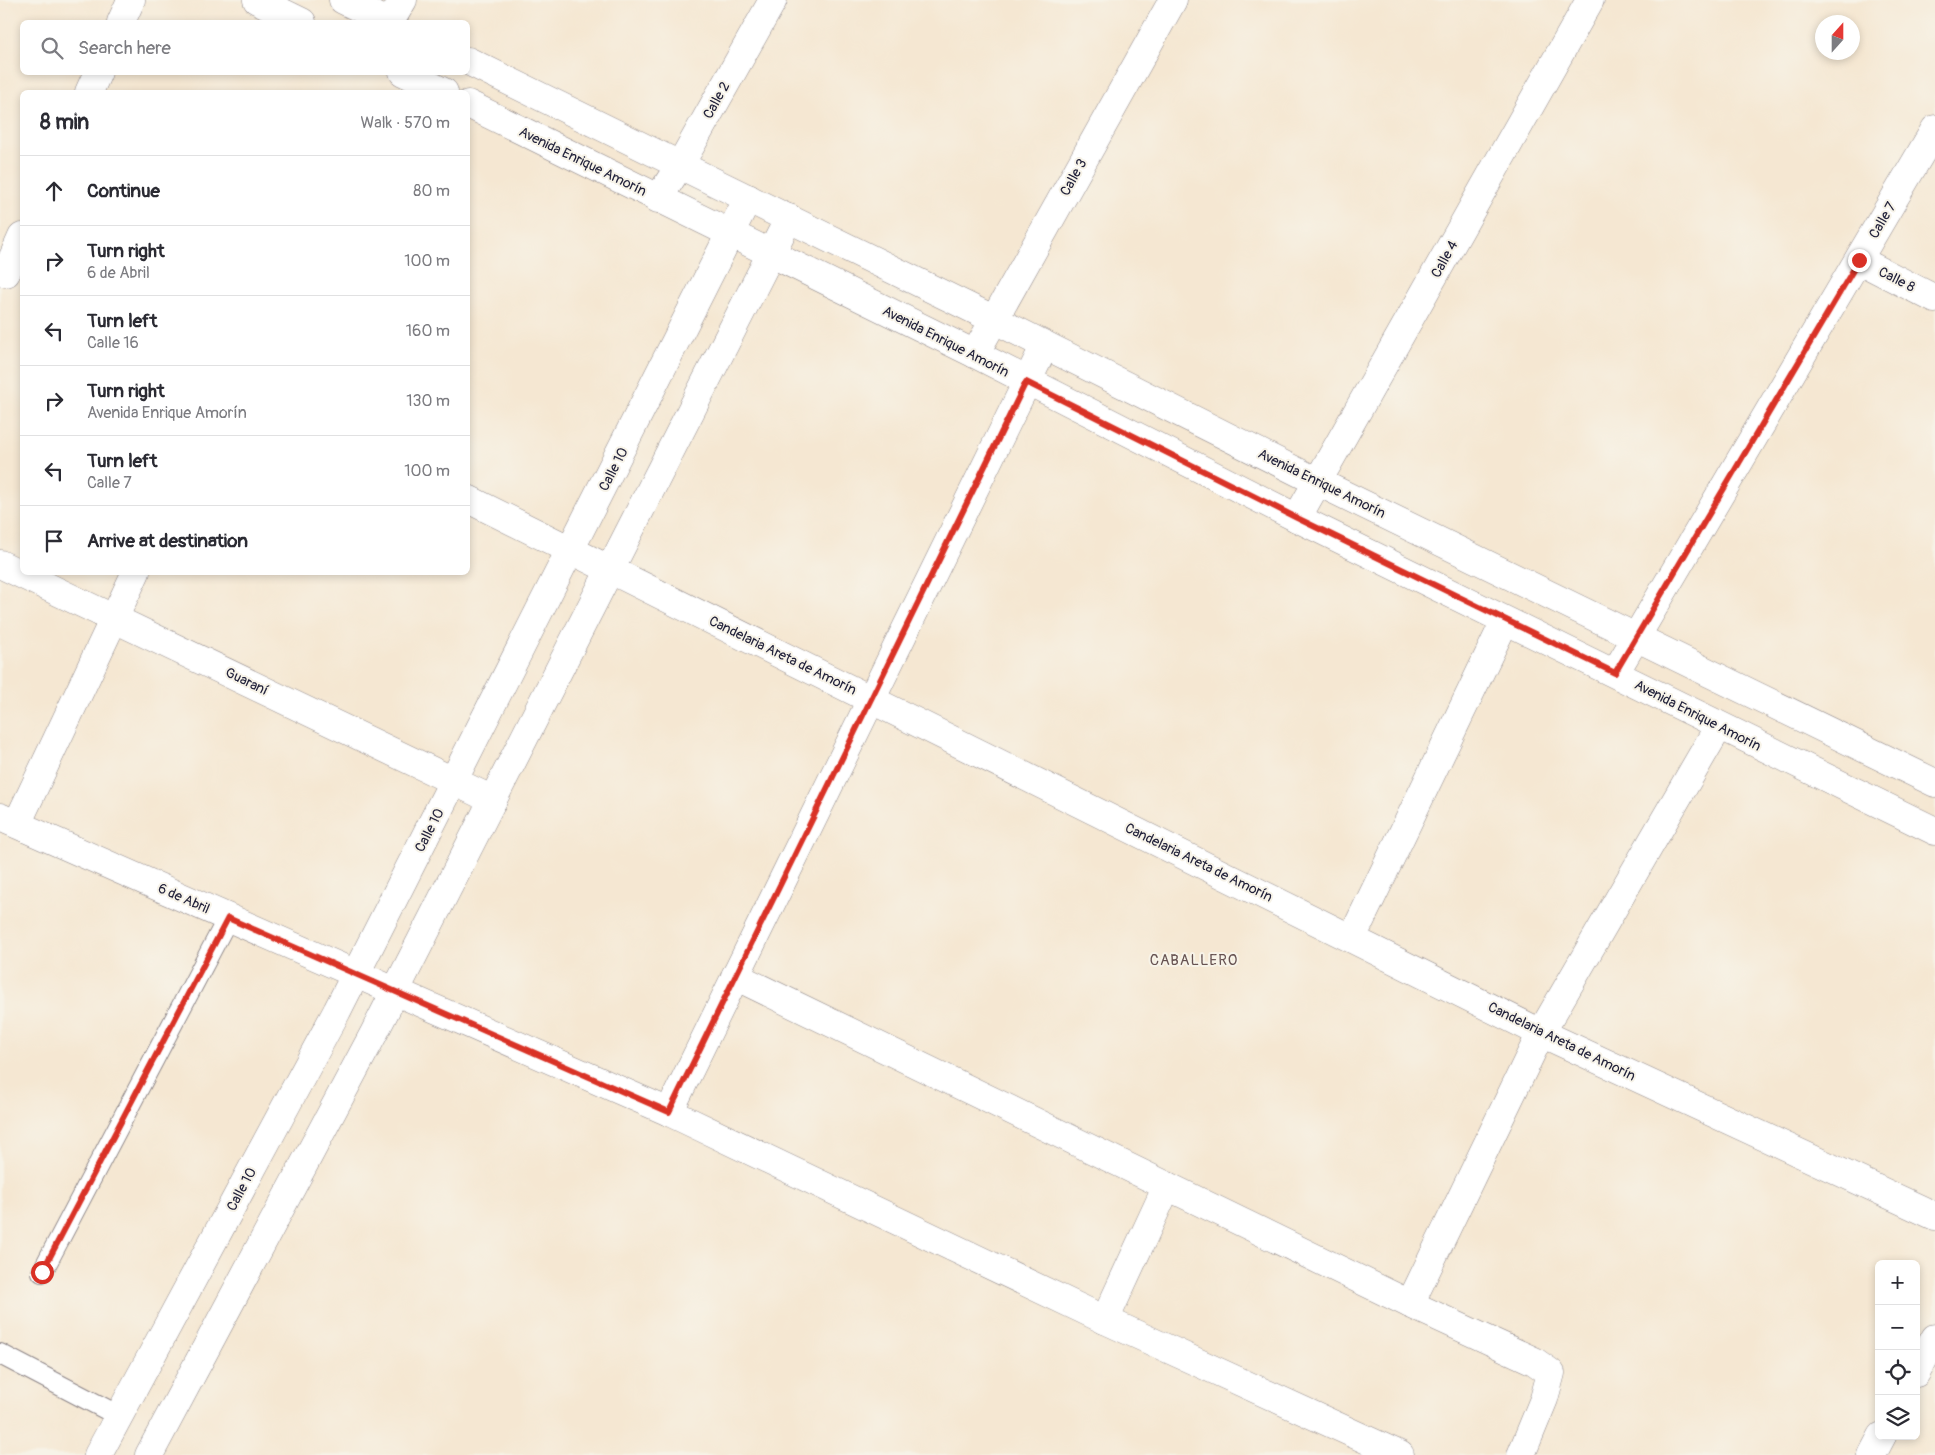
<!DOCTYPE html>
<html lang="en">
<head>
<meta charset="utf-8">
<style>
  :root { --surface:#fff; --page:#f7f7f7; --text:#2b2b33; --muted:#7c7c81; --line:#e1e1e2 }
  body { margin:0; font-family:Pangolin,sans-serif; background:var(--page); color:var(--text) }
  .controls { position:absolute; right:15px; bottom:15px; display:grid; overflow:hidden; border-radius:8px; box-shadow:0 2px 8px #0003 }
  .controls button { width:45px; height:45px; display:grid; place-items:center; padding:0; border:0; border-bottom:1px solid var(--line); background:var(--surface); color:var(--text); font:25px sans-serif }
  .compass { position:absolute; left:1815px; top:15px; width:45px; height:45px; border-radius:50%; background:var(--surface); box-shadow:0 2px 8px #0003; rotate:21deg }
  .stop { position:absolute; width:15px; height:15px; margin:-11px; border:4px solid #d93025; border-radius:50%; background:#fff }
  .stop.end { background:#d93025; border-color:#fff; box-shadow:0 1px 5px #0008 }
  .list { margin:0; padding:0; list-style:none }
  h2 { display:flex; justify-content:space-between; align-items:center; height:65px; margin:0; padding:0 20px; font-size:21px }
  h2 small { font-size:16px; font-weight:400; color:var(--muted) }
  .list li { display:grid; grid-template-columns:32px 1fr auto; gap:15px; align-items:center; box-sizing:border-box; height:70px; padding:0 20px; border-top:1px solid var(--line) }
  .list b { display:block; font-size:19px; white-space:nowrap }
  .list p { margin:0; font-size:16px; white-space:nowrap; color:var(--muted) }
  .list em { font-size:16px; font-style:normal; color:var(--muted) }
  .icon { flex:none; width:28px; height:28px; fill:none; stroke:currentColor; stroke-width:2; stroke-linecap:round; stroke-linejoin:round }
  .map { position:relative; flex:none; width:1935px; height:1455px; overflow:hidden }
  .search { position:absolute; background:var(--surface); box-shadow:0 2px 8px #0003; left:20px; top:20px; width:450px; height:55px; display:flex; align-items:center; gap:12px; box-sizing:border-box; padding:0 18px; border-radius:8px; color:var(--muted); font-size:19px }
  .panel { position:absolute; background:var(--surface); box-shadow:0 2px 8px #0003; left:20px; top:90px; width:450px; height:485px; border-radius:8px }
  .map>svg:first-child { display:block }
</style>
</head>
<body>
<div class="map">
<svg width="1935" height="1455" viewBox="0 0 1935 1455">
  <rect width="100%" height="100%" fill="#f7f3e8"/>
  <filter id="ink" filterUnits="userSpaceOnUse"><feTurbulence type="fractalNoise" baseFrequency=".02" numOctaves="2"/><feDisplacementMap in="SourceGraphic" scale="10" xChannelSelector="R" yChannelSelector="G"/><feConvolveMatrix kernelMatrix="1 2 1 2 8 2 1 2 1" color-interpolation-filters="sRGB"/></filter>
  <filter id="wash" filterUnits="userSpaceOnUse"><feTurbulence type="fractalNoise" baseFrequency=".0096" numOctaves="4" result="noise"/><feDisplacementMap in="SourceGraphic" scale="20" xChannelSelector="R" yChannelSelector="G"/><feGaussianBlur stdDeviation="1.12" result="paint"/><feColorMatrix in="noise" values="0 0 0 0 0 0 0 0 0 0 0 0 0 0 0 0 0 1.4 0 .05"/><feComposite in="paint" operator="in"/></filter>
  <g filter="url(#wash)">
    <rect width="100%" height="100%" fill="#f5e7d2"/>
  </g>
  <g filter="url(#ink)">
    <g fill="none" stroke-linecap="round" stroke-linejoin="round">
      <defs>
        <g id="lane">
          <path d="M42,1272L228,918"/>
          <path d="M0,1354L119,1416"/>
        </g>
        <g id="street">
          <path d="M121,22L131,0"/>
          <path d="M390,22L403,0"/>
          <path d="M89,92L98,72"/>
          <path d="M658,199L680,165L773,0"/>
          <path d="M1859,260L1935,299"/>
          <path d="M6,273L22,237"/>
          <path d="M975,354L1173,0"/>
          <path d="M468,499L1541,1033L1935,1216"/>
          <path d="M1297,518L1590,0"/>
          <path d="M0,564L493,800"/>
          <path d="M1615,673L1935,129"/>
          <path d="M0,817L669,1112L1105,1320L1400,1455"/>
          <path d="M17,824L136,572"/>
          <path d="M1352,938L1505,621"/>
          <path d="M735,976L1410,1304L1534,1361L1551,1373L1544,1399L1521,1455"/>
          <path d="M669,1112L1045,345"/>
          <path d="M1410,1304L1541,1033L1719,726"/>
          <path d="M1105,1320L1167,1186"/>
          <path d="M1916,1373L1935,1338"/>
          <path d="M98,1455L337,1011L748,198"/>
          <path d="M149,1455L374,1033L789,218"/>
          <path d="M1872,1455L1882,1436"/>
        </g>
        <g id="secondary">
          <path d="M257,0L302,22"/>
          <path d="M343,0L388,22"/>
          <path d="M468,61L993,319L1318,482L1935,783"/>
          <path d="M403,72L444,92"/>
          <path d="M468,104L975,354L1297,518L1935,831"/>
        </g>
      </defs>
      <use href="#lane" stroke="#8c8486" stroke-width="22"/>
      <use href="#street" stroke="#8c8486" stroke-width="29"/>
      <use href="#secondary" stroke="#8c8486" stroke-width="29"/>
      <use href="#lane" stroke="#fff" stroke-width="20"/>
      <use href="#street" stroke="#fff" stroke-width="28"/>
      <use href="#secondary" stroke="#fff" stroke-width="28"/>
    </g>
  </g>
  <g fill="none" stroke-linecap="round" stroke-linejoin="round" filter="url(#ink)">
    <path stroke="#d93025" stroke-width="6" d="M42,1272L228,918L669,1112L1026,382L1297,518L1615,673L1859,260"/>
  </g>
  <g text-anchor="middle" stroke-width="4" stroke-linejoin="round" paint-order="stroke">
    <g font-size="14" fill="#22223b" stroke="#f7f3e8">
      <text transform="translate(716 100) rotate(-61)" y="5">Calle 2</text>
      <text transform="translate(583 161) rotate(26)" y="5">Avenida Enrique Amorín</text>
      <text transform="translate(1073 177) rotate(-61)" y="5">Calle 3</text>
      <text transform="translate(1882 220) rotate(-60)" y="5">Calle 7</text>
      <text transform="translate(1444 259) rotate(-61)" y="5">Calle 4</text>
      <text transform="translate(1897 279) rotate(27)" y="5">Calle 8</text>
      <text transform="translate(946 341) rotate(27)" y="5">Avenida Enrique Amorín</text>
      <text transform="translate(613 469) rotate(-63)" y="5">Calle 10</text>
      <text transform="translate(1322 483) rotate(26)" y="5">Avenida Enrique Amorín</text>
      <text transform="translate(783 655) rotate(26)" y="5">Candelaria Areta de Amorín</text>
      <text transform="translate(247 681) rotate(26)" y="5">Guaraní</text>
      <text transform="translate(1698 715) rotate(27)" y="5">Avenida Enrique Amorín</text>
      <text transform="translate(429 830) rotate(-63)" y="5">Calle 10</text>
      <text transform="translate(1199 862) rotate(26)" y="5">Candelaria Areta de Amorín</text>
      <text transform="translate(184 898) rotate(24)" y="5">6 de Abril</text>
      <text transform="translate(1562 1041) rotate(26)" y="5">Candelaria Areta de Amorín</text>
      <text transform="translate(241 1189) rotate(-62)" y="5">Calle 10</text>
    </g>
    <g font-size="15" letter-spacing="1" fill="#665251" stroke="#f7f3e8">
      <text x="1194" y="965">CABALLERO</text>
    </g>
  </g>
</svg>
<div class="controls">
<button>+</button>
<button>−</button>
<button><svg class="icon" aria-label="locate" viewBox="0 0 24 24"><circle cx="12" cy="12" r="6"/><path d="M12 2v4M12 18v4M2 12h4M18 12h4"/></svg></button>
<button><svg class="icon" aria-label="layers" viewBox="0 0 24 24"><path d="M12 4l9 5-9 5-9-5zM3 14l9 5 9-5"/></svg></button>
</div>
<svg class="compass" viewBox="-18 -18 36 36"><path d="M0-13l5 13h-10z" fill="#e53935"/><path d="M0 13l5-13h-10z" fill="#7c7c81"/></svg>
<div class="stop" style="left:42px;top:1272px"></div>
<div class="stop end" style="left:1859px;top:260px"></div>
<div class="search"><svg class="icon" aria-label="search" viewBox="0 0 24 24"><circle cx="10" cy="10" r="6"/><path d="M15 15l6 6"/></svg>Search here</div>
<section class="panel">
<h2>8 min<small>Walk · 570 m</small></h2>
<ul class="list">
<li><svg class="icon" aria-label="ahead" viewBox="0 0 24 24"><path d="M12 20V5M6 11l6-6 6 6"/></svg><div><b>Continue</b></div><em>80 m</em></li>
<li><svg class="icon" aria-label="right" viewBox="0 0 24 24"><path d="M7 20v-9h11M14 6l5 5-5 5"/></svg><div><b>Turn right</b><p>6 de Abril</p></div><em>100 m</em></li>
<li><svg class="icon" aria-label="left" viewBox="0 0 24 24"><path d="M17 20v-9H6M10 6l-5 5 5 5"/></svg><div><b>Turn left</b><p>Calle 16</p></div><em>160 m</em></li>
<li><svg class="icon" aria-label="right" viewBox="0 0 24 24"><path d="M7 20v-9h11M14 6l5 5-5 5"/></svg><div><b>Turn right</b><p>Avenida Enrique Amorín</p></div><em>130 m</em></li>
<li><svg class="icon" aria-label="left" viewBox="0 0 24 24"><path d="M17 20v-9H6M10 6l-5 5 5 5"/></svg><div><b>Turn left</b><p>Calle 7</p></div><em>100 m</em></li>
<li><svg class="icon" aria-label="arrive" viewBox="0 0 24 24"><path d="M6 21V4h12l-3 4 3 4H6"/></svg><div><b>Arrive at destination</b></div></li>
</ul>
</section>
</div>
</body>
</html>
